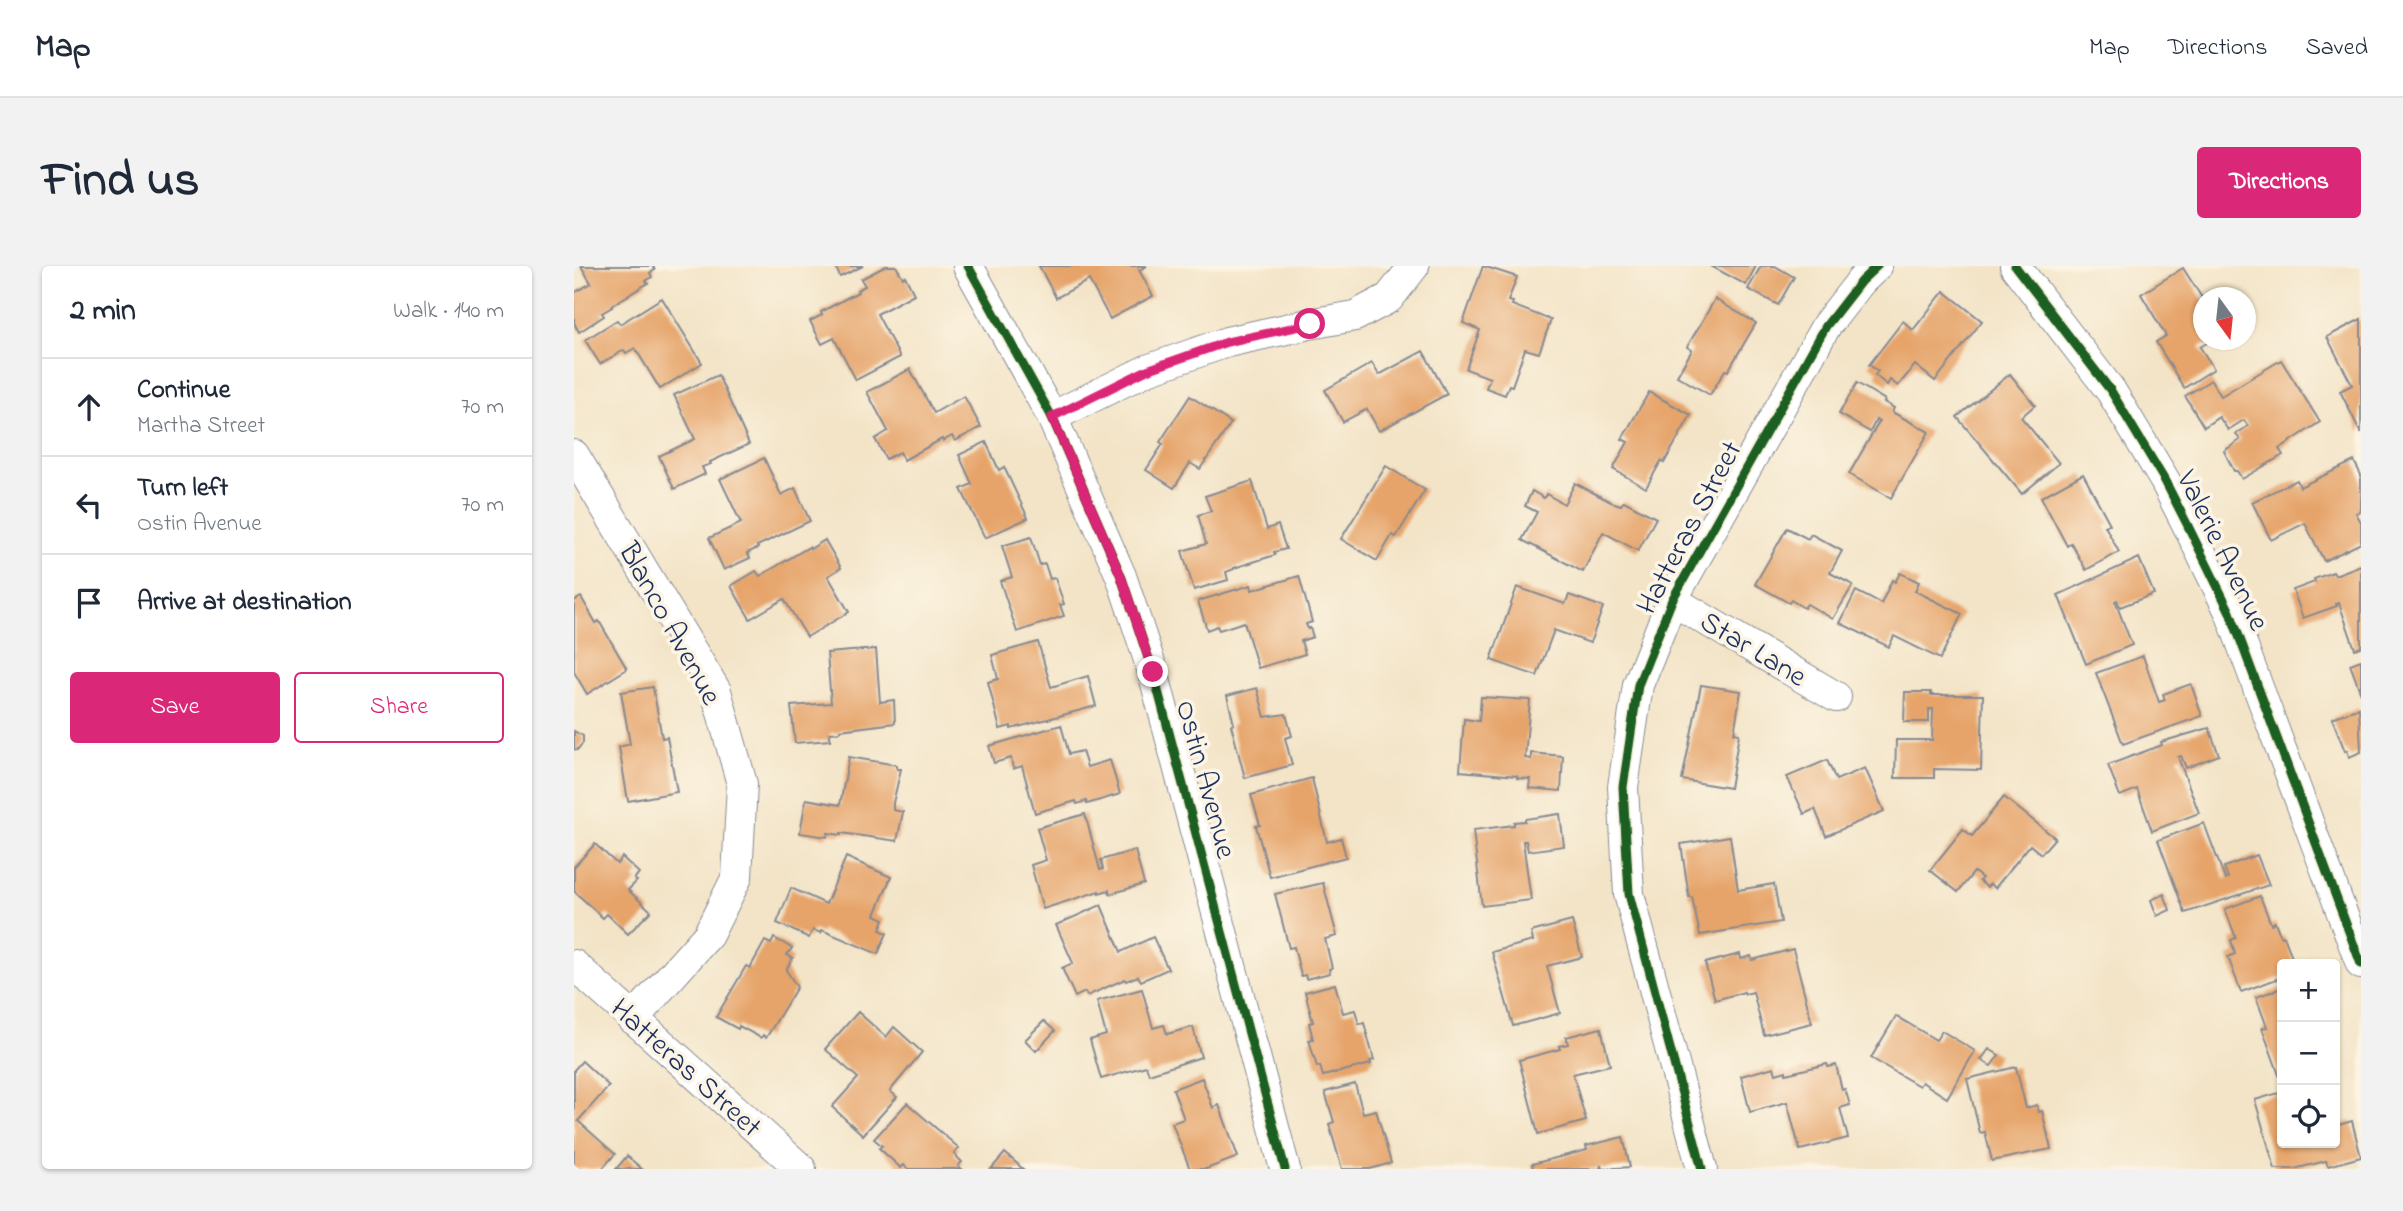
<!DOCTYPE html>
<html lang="en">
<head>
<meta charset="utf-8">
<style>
  :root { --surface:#fff; --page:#f2f2f3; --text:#1f2937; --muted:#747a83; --line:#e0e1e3; --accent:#db2777 }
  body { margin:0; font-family:"Indie Flower",sans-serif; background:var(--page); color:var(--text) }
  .controls { position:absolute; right:21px; bottom:21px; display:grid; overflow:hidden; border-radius:7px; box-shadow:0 2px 5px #0004 }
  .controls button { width:63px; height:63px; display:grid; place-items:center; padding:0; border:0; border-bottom:2px solid var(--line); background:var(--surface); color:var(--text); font:35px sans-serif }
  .compass { position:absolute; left:1619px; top:21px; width:63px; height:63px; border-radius:50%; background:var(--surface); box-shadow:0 2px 5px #0004; rotate:165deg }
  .stop { position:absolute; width:21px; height:21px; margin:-16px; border:5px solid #db2777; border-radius:50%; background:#fff }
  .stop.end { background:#db2777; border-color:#fff; box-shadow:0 2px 7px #0008 }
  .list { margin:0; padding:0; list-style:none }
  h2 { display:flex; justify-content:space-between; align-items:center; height:91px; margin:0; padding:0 28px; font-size:30px }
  h2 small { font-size:23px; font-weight:400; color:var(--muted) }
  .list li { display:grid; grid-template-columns:46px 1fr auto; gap:21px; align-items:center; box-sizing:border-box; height:98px; padding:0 28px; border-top:2px solid var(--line) }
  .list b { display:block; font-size:26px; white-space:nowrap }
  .list p { margin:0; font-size:23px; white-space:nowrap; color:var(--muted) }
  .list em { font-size:23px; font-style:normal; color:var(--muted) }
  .actions { display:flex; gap:14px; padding:21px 28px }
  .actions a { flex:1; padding:16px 0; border:2px solid var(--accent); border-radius:7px; text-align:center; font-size:24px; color:var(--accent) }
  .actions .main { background:var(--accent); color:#fff }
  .icon { flex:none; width:38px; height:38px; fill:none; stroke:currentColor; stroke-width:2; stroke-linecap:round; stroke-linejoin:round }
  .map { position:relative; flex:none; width:1787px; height:903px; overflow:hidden; border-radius:7px }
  header { display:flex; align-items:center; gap:42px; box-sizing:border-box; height:98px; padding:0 35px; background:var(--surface); border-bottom:2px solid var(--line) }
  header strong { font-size:33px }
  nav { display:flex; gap:38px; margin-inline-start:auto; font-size:24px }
  .intro { display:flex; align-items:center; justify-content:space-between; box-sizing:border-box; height:168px; padding:0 42px }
  h1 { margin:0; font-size:49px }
  .button { padding:18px 32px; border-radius:7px; background:var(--accent); color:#fff; font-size:24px; font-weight:700 }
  main { display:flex; gap:42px; padding:0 42px }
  aside { flex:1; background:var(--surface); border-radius:7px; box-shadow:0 2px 5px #0004 }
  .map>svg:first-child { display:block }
</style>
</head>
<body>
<header>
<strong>Map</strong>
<nav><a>Map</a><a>Directions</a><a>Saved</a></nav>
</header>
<div class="intro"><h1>Find us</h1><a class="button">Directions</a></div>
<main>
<aside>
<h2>2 min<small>Walk · 140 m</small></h2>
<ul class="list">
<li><svg class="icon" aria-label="ahead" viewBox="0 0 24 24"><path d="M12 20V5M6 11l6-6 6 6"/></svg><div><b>Continue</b><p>Martha Street</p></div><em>70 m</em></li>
<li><svg class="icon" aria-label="left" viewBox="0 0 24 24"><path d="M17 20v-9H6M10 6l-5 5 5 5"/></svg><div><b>Turn left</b><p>Ostin Avenue</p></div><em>70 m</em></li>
<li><svg class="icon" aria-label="arrive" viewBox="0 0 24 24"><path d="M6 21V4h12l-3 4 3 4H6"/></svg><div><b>Arrive at destination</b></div></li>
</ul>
<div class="actions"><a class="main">Save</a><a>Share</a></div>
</aside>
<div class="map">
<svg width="1787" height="903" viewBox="0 0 1787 903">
  <rect width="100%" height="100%" fill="#fcf5e5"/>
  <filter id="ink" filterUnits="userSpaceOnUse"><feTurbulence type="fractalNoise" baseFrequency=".0143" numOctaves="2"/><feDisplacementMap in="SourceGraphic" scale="14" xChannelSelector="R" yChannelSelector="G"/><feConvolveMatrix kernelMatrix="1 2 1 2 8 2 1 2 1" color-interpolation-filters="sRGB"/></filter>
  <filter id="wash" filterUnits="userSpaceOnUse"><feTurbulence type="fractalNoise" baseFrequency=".00686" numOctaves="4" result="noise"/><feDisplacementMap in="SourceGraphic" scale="28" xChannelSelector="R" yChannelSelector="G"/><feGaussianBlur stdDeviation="1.57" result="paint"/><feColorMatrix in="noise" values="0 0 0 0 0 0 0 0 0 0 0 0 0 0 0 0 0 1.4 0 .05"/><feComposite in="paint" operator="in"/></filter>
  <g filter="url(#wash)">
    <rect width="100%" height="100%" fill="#f3e4c7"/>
    <g id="blocks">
      <g fill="#e6a46b">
        <path d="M7,0H79L81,4L76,7L78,11L72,15L74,17L37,40L38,41L28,47L30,50L5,66L0,57V27L17,17Z"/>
        <path d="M261,0H289L266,11Z"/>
        <path d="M312,0H322L329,12L331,10L340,28L303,48L326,91L282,114L260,72L248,78L236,55L248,49L247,46L284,26L283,24L291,20L287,13Z"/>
        <path d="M465,0H573L565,4L579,30L536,53L515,14L482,32Z"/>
        <path d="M909,0L943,11L934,35L939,36L938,39L977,54L965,87L951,83L938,120L935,119L931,129L912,122L916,112L892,103L906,64L889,57Z"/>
        <path d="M1137,0H1182L1172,19Z"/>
        <path d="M1187,0H1201L1220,11L1204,39L1174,23Z"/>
        <path d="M1609,2L1630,35V74H1638L1626,81L1640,103L1610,122L1582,76L1592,70L1567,28Z"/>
        <path d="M1370,25L1408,55L1361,115L1341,99L1324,120L1316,114L1313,119L1301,109L1304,105L1295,99L1329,55L1339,64Z"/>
        <path d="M88,32L128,97L86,123L61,82L52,87L50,84L26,98L11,74L43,54L46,58Z"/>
        <path d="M1141,33L1182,57L1154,105L1151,104L1136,129L1103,110L1118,84L1113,81Z"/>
        <path d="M1787,53V167L1766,125L1778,119L1753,71Z"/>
        <path d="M849,85L873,128L805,165L793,143L769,156L751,124L798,97L805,109Z"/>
        <path d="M1707,94L1746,156L1705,183L1709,189L1668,213L1663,205H1660L1650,185L1666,174L1662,168L1674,160L1670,154L1654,164L1645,151L1630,161L1611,130L1637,114L1647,130Z"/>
        <path d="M336,103L360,147L390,130L407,161L381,175L378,170L369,175L368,173L330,194L326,186L312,193L301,173L314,165L293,126Z"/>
        <path d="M1436,108L1461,139L1447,151L1485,197L1448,228L1383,151Z"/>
        <path d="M144,109L175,178L136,196L137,198L128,201L131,208L100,223L85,190L121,173L100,129Z"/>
        <path d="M1283,117L1311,134L1310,136L1320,142L1318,146L1355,166L1317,232L1275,208L1305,156L1302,154L1296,166L1265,148Z"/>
        <path d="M1075,126L1117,149L1090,197L1087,195L1072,222L1039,203L1054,176L1048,173Z"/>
        <path d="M616,130L657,157L626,203L616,197L600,222L572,204L589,178L586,176Z"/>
        <path d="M412,176L425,204L430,201L454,252L411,272L387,223L398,218L385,189Z"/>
        <path d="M190,192L207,229L221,222L236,255L183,280L184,282L173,287L176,292L150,304L135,272L167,257L146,213Z"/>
        <path d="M1780,195L1787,209V245L1782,247L1787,256V277L1750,295L1731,257L1697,274L1678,236L1723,214L1726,221Z"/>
        <path d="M812,200L851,224L822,271L818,269L803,295L767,273Z"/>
        <path d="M1509,208L1536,258L1531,260L1545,286L1512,304L1497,277L1493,280L1467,231Z"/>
        <path d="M678,215L693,263L704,259L712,283L700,286L701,289L660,302V303L652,306L654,314L620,324L608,285L632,278L624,249L637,245L631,230Z"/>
        <path d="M1001,217L1037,236L1047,239L1050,235L1082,252L1064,285L1029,266L1009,306L948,274L963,246L951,240L958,225L970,232L972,228L990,238Z"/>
        <path d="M1213,262L1234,273L1237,268L1268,285L1256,307L1279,319L1259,353L1233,338L1230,342L1217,334L1215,337L1181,318Z"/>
        <path d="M457,271L466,299L471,298L476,313L481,312L490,338L486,339L490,350L443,366L426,315L438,311L428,280Z"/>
        <path d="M251,274L267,302L254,310L275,346L233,371L210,333L176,353L157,320L182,305L186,310L235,281L236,283Z"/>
        <path d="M1565,292L1580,328L1546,341L1543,334L1541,335L1558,379L1512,398L1484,329Z"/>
        <path d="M1787,299V381L1781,383L1765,337L1762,338L1763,340L1729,352L1719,324L1741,316L1740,313L1759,306L1761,309Z"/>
        <path d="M1326,307L1345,316L1341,325L1388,348L1366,393L1320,370L1315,381L1266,357L1282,325L1307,338L1318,314L1321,316Z"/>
        <path d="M725,310L738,356L732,358L734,363L736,362L739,371L727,375L731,388L684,402L670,356L645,364L643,360L633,364L624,335L677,319L678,324Z"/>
        <path d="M943,321L991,338L995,329L1029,341L1016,377L980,364L963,410L917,394Z"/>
        <path d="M7,331L22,357L25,355L53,403L13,428L0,406V335Z"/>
        <path d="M464,376L477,421L514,410L522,440L437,463V460L426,463L414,416L424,413L418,389Z"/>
        <path d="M302,383L306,436L320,434L321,457L266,464V466L256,467V474L221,477L217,440L257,437L253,387Z"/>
        <path d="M1569,390L1585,436L1591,434L1589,428L1617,418L1628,450L1549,478L1522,407Z"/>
        <path d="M1787,394V428L1776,398Z"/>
        <path d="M1127,419L1167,425L1160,467L1165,468L1156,522L1108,514Z"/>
        <path d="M79,421L88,472L93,471L103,526L54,535L45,481L56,478L47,426Z"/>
        <path d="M683,422L691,451L712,448L718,470L711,472L718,499L671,512L657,459L660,458L653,430Z"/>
        <path d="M1331,426H1357V429H1409L1407,504L1360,503V512H1321L1322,474H1358L1359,443H1355V456H1330Z"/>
        <path d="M907,431L956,434L951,492L957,493V487L989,490L987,525L955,522L956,513L943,512V510L886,505L890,453L905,455Z"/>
        <path d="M1785,442L1787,486L1775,491L1773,484L1771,485L1758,452Z"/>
        <path d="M487,459L495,488L508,485L513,501L536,494L546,528L513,538L512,535L503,538L502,535L461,547L448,500L439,503L437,492L420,497L415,480Z"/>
        <path d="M1635,462L1645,489L1612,502L1607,490L1604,491L1625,547L1578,565L1563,523L1546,530L1534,499L1588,479L1587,476Z"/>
        <path d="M0,465L9,470V477L3,484L0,483Z"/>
        <path d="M275,491L323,499V503H327L319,537V544L329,546L323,575L267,567V569L254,567L253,571L226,567L232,533L266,539Z"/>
        <path d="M1253,494L1262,514L1291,502L1310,545L1252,570L1241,543L1230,548L1213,511Z"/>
        <path d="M738,512L753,576L767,572L772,591L696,611L682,560L686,559L677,529Z"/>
        <path d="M1430,531L1481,572L1467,588L1456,579L1421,622L1416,618L1413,621L1405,615L1408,612L1400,606L1384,626L1356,604L1389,563L1398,570Z"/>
        <path d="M511,548L526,604L529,603L527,594L561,584L570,618L536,628L535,624L525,627V625L469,643L457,599L472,594L463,562Z"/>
        <path d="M986,548L990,580L954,585L952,575H949L957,634L908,640L899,564L940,559V556L951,555V553Z"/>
        <path d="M1630,557L1651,613L1654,612L1650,601L1683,589L1695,619L1611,647L1584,574Z"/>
        <path d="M1156,570L1164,624L1200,618L1207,656L1126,669L1118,631H1115L1107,578Z"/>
        <path d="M21,578L43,598L48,591L65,607L60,613L63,615L54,624L77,645L54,668L33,648L29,652L0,625V601Z"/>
        <path d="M272,591L317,611L301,649L310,653L306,664L313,667L304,688L248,664L247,667L239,664L235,672L203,657L217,622L252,638Z"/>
        <path d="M749,617L763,670L751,673L758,702L755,703L756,707L732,713L731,709L727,710L720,681L715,682L701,628Z"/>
        <path d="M1590,628L1596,644L1583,650L1577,634Z"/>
        <path d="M1686,630L1697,658L1701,656L1707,671L1710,670L1720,697L1708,698V711L1667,726L1654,691L1661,688L1657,674L1662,672L1651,643Z"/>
        <path d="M527,639L547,686L579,671L594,703L567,715L564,710L552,715L551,713L513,730L511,726L501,731L488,702L499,697L482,659Z"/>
        <path d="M998,655L1008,691L973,700L986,747L939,760L918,686L959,675L957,666Z"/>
        <path d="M200,672L218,682L213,689L219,692L212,704L223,721L192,772L189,769L187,772L165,760L164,763L142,751L172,700L176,702L191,675L197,678Z"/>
        <path d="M1219,683L1238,757L1190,769L1179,726L1171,728L1170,726L1141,734L1131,697L1166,688L1167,693L1177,690L1178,694Z"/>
        <path d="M761,718L769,747L781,744L785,758L790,757L800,794L796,795L797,798L749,810L746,800L743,801L735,774L739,773L735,757L739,756L731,726Z"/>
        <path d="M1708,722V817L1688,762L1693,761L1682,731Z"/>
        <path d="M568,723L579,762L590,759L593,768L619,761L627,791L575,808L572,800L527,813L516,774L532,769L523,735Z"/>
        <path d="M284,746L312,771L320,761L348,786L316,825L323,831L289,869L258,841L284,812L251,783Z"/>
        <path d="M1322,750L1362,774L1368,765L1401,785L1373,832L1348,816L1345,820L1297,792Z"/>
        <path d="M470,755L481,765L462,785L451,774Z"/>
        <path d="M1027,762L1036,799L999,808L1012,855L964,868L945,794L986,783L985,780L994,778L992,771Z"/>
        <path d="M1415,783L1425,789L1417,800L1407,794Z"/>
        <path d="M8,795L35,820L4,855L41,888L28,903H0V804Z"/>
        <path d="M1253,798L1254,801L1262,799L1268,824L1271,823L1276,839L1266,842L1274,872L1226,884L1213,836L1176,846L1167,810L1200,801L1202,808L1212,805V808Z"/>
        <path d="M1442,801L1452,842L1463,839L1465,846L1468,845L1477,883L1418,895L1411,866L1406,867L1393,813Z"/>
        <path d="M628,812L639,842L645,839L664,891L632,903H616L598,857L610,853L599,823Z"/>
        <path d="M781,818L789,847L802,844L817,897L796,903H768L755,858L760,856L751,826Z"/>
        <path d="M1708,826V877H1761V860L1778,855L1787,891L1754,900L1752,895L1720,903H1701L1681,834Z"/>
        <path d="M333,837L385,882L380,888L388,896L384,900L388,903H334L330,899L327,902L305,882L308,880L300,873Z"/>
        <path d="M1049,871L1056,901L1028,903L1027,899L1026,903H959L958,898L1013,884L1012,880Z"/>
        <path d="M431,887L449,903H417Z"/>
        <path d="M53,890L68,903H42Z"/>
      </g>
    </g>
  </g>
  <g filter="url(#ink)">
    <use href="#blocks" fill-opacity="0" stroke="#878a92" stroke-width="2"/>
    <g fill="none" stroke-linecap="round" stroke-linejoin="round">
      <defs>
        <g id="minor">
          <path d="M394,0L478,151L547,310L579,406L711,903"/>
          <path d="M1441,0L1537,125L1591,215L1613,258L1656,346L1787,698"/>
          <path d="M478,151L573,104L653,76L735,58L781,50L815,32L840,0"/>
          <path d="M0,189L142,425L168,518L163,611L134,669L59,753"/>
          <path d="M1098,334L1262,431"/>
          <path d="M0,699L227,903"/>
          <path d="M1128,903L1055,628L1049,521L1064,419L1098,334L1252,60L1287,15L1303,0"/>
        </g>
      </defs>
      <use href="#minor" stroke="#878a92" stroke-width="32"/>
      <use href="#minor" stroke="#fff" stroke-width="30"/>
      <defs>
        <g id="cycleway">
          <path d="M394,0L478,151L547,310L579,406L711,903"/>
          <path d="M1441,0L1537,125L1591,215L1613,258L1656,346L1787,698"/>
          <path d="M1128,903L1055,628L1049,521L1064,419L1098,334L1252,60L1287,15L1303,0"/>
        </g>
      </defs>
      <use href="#cycleway" stroke="#fcf5e5" stroke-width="13"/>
      <use href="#cycleway" stroke="#1b5e20" stroke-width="9"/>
    </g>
  </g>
  <g fill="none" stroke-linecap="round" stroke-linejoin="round" filter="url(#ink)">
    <path stroke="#db2777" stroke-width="9" d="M579,406L547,310L478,151L573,104L653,76L736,58"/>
  </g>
  <g text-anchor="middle" stroke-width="7" stroke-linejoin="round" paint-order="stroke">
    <g font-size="30" fill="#1b2f5e" stroke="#fcf5e5">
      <text transform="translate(1114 261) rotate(-62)" y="10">Hatteras Street</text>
      <text transform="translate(1650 284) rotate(64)" y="10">Valerie Avenue</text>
      <text transform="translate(97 357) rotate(61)" y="10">Blanco Avenue</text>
      <text transform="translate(1180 382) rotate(31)" y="10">Star Lane</text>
      <text transform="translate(633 513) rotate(75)" y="10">Ostin Avenue</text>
      <text transform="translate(113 801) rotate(42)" y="10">Hatteras Street</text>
    </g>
  </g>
</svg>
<div class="controls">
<button>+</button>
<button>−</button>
<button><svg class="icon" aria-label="locate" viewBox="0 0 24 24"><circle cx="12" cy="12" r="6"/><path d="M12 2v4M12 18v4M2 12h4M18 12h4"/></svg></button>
</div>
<svg class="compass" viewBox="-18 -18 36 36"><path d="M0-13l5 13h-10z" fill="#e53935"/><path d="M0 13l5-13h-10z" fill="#747a83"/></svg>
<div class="stop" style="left:736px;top:58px"></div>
<div class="stop end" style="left:579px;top:406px"></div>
</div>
</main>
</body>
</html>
